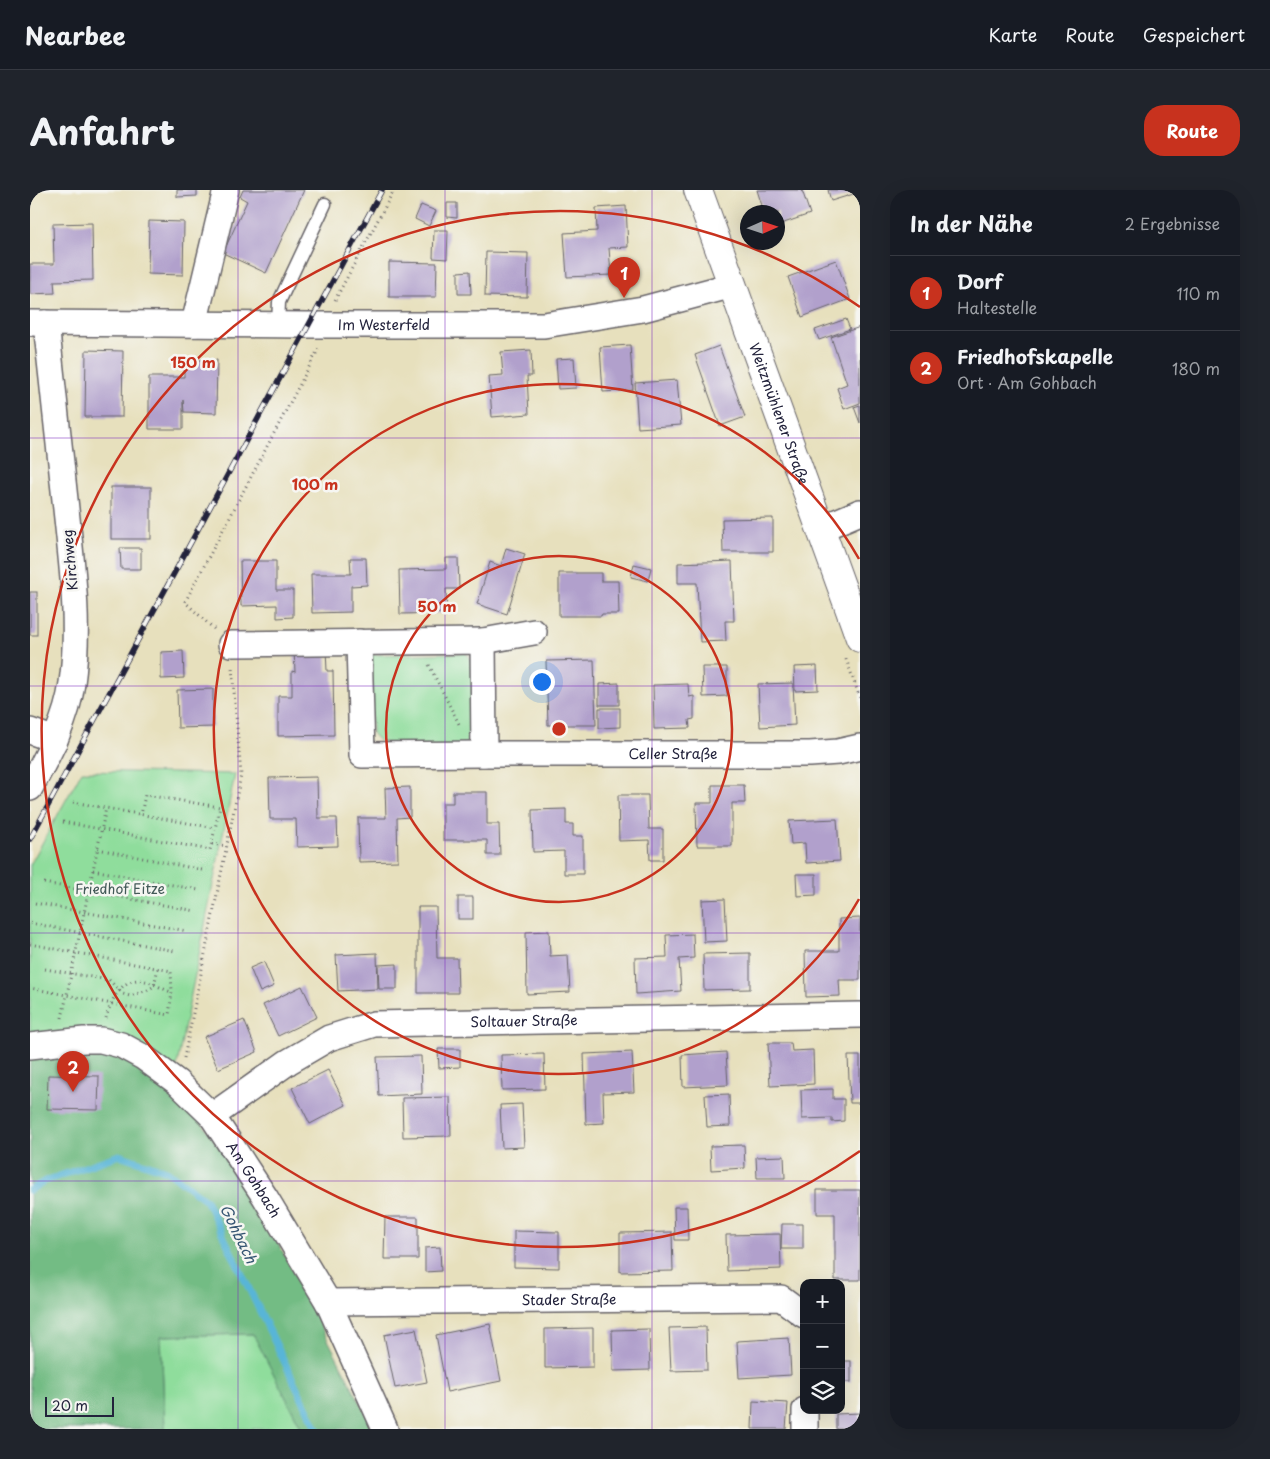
<!DOCTYPE html>
<html lang="de">
<head>
<meta charset="utf-8">
<style>
  :root { --surface:#171b24; --page:#20242c; --text:#f1f3f6; --muted:#9ea1a6; --line:#363941; --accent:#c8321e }
  body { margin:0; font-family:"Playpen Sans",sans-serif; background:var(--page); color:var(--text) }
  .controls { position:absolute; right:15px; bottom:15px; display:grid; overflow:hidden; border-radius:10px; box-shadow:0 5px 20px #0002 }
  .controls button { width:45px; height:45px; display:grid; place-items:center; padding:0; border:0; border-bottom:1px solid var(--line); background:var(--surface); color:var(--text); font:25px sans-serif }
  .compass { position:absolute; left:710px; top:15px; width:45px; height:45px; border-radius:50%; background:var(--surface); box-shadow:0 5px 20px #0002; rotate:87deg }
  .scale { position:absolute; left:15px; bottom:12px; width:69px; box-sizing:border-box; padding-left:5px; border:2px solid #22223b; border-top:0; font-size:14px; line-height:18px; white-space:nowrap; color:#22223b; -webkit-text-stroke:4px #f6f6f2; paint-order:stroke }
  .you { position:absolute; left:511px; top:491px; width:18px; height:18px; margin:-12px; border:4px solid #fff; border-radius:50%; background:#1a73e8; box-shadow:0 0 0 8px #1a73e833 }
  .badge { display:grid; place-items:center; width:32px; height:32px; border-radius:50%; background:var(--accent); color:#fff; font-size:16px; font-weight:700 }
  .pin { position:absolute; translate:-50% -41px; filter:drop-shadow(0 1px 2px #0008) }
  .pin::after { content:''; position:absolute; top:26px; width:18px; height:15px; background:inherit; clip-path:polygon(0 0,100% 0,50% 100%) }
  .list { margin:0; padding:0; list-style:none }
  h2 { display:flex; justify-content:space-between; align-items:center; height:65px; margin:0; padding:0 20px; font-size:21px }
  h2 small { font-size:16px; font-weight:400; color:var(--muted) }
  .list li { display:grid; grid-template-columns:32px 1fr auto; gap:15px; align-items:center; box-sizing:border-box; height:75px; padding:0 20px; border-top:1px solid var(--line) }
  .list b { display:block; font-size:19px; white-space:nowrap }
  .list p { margin:0; font-size:16px; white-space:nowrap; color:var(--muted) }
  .list em { font-size:16px; font-style:normal; color:var(--muted) }
  .icon { flex:none; width:28px; height:28px; fill:none; stroke:currentColor; stroke-width:2; stroke-linecap:round; stroke-linejoin:round }
  .map { position:relative; flex:none; width:830px; height:1239px; overflow:hidden; border-radius:20px }
  header { display:flex; align-items:center; gap:30px; box-sizing:border-box; height:70px; padding:0 25px; background:var(--surface); border-bottom:1px solid var(--line) }
  header strong { font-size:24px }
  nav { display:flex; gap:28px; margin-inline-start:auto; font-size:18px }
  .intro { display:flex; align-items:center; justify-content:space-between; box-sizing:border-box; height:120px; padding:0 30px }
  h1 { margin:0; font-size:35px }
  .button { padding:12px 22px; border-radius:20px; background:var(--accent); color:#fff; font-size:18px; font-weight:700 }
  main { display:flex; gap:30px; padding:0 30px }
  aside { flex:1; background:var(--surface); border-radius:20px; box-shadow:0 5px 20px #0002 }
  .map>svg:first-child { display:block }
</style>
</head>
<body>
<header>
<strong>Nearbee</strong>
<nav><a>Karte</a><a>Route</a><a>Gespeichert</a></nav>
</header>
<div class="intro"><h1>Anfahrt</h1><a class="button">Route</a></div>
<main>
<div class="map">
<svg width="830" height="1239" viewBox="0 0 830 1239">
  <rect width="100%" height="100%" fill="#f6f6f2"/>
  <filter id="ink" filterUnits="userSpaceOnUse"><feTurbulence type="fractalNoise" baseFrequency=".02" numOctaves="2"/><feDisplacementMap in="SourceGraphic" scale="10" xChannelSelector="R" yChannelSelector="G"/><feConvolveMatrix kernelMatrix="1 2 1 2 8 2 1 2 1" color-interpolation-filters="sRGB"/></filter>
  <filter id="wash" filterUnits="userSpaceOnUse"><feTurbulence type="fractalNoise" baseFrequency=".0096" numOctaves="4" result="noise"/><feDisplacementMap in="SourceGraphic" scale="20" xChannelSelector="R" yChannelSelector="G"/><feGaussianBlur stdDeviation="1.12" result="paint"/><feColorMatrix in="noise" values="0 0 0 0 0 0 0 0 0 0 0 0 0 0 0 0 0 1.4 0 .05"/><feComposite in="paint" operator="in"/></filter>
  <g filter="url(#wash)">
    <rect width="100%" height="100%" fill="#e7e0bd"/>
    <g fill="#8fdd9c" stroke="#58806c">
      <path d="M436,463L444,474L443,548L429,558L355,553L348,550L342,543L339,465Z"/>
      <path d="M52,581L205,584L146,880L105,854L0,850V675Z"/>
      <path d="M224,1144L272,1239H135L131,1146Z"/>
    </g>
    <path fill="#73bc84" stroke="#4a6f60" d="M67,860L143,891L227,1012L344,1239H272L223,1144L131,1146L135,1239H0V864Z"/>
    <g fill="none" stroke-linecap="round" stroke-linejoin="round">
      <path stroke="#59b5d7" stroke-width="7" d="M0,1000L15,991L89,965L137,981L176,1010L287,1239"/>
    </g>
    <g id="blocks">
      <g fill="#b1a0cc">
        <path d="M147,0H167V6L147,7Z"/>
        <path d="M213,0H274L236,83L193,63L217,11L210,7Z"/>
        <path d="M727,0H772L780,24L748,35V22H734Z"/>
        <path d="M798,0H830V2L801,11Z"/>
        <path d="M417,13H427V28L417,27Z"/>
        <path d="M391,15L406,21L399,36L385,29Z"/>
        <path d="M596,16L598,57L579,58L581,85L537,87L534,43L567,41L566,18Z"/>
        <path d="M119,31L154,32L153,85L118,84Z"/>
        <path d="M62,33L63,90L24,91L25,103L0,104V74H24L23,34Z"/>
        <path d="M404,40H418L417,69L403,68Z"/>
        <path d="M456,62L498,63L497,107L455,106Z"/>
        <path d="M806,70L820,109L772,127L758,87Z"/>
        <path d="M359,72L407,73L406,107H359Z"/>
        <path d="M440,81L441,104H428V82Z"/>
        <path d="M816,129L820,139L789,150L785,140Z"/>
        <path d="M830,137V213L814,219L807,198L817,194L801,147Z"/>
        <path d="M600,155L603,200L573,202L570,157Z"/>
        <path d="M689,156L715,227L690,236L665,165Z"/>
        <path d="M56,160L93,161L92,227H55Z"/>
        <path d="M501,160L502,186H497L499,224L462,227L459,186L473,185L471,162Z"/>
        <path d="M544,168L546,198L528,199L526,169Z"/>
        <path d="M154,170H187L186,223L154,222L153,210V239H119V187H154Z"/>
        <path d="M647,190L651,235L608,238L605,193Z"/>
        <path d="M830,215V233L824,217Z"/>
        <rect x="81" y="297" width="40" height="52"/>
        <path d="M743,328V362H693L692,329Z"/>
        <path d="M90,358H111V379H91Z"/>
        <path d="M476,358L495,364L477,424L447,414L460,372L471,376Z"/>
        <path d="M320,368H336L337,395L321,396V422L282,423L281,384H321Z"/>
        <path d="M416,368H428L429,399H416L417,423L370,424L369,380L416,379Z"/>
        <path d="M210,371H246V400H263V427L247,428V415L211,416Z"/>
        <path d="M702,371L704,431H695L696,451L670,452L667,393H648V373Z"/>
        <path d="M604,374L621,378L618,391L601,387Z"/>
        <path d="M529,383H571V391H588L589,424H572L571,426H529Z"/>
        <rect x="0" y="402" width="7" height="43"/>
        <path d="M264,459H296L297,481H303L304,545L248,546V506H262V481L265,482Z"/>
        <path d="M153,461L154,488L131,489V462Z"/>
        <path d="M564,470L566,535H518L516,471Z"/>
        <path d="M787,476L788,500L765,501L764,477Z"/>
        <path d="M672,477H697V506L673,507Z"/>
        <path d="M589,493V515H569V494Z"/>
        <path d="M763,493L765,535L730,537L728,494Z"/>
        <path d="M658,494L659,507L664,506V529L659,530L660,538L624,539L623,495Z"/>
        <path d="M183,499V537L148,538L147,500Z"/>
        <path d="M569,518H590V537L569,538Z"/>
        <path d="M287,587L288,628H307L308,656L267,657L266,629H240L239,588Z"/>
        <path d="M682,595H714L715,613H702V656H667L666,613H682Z"/>
        <path d="M380,597V627L367,628L368,671L329,672L328,628H356L355,598Z"/>
        <path d="M423,602H457V634H469L470,665H457V650H413V613H423Z"/>
        <path d="M588,605H618L619,639H633V670H620L619,650L589,651Z"/>
        <path d="M536,619V634H543V646H553V684H534V661L503,662L502,620Z"/>
        <path d="M807,629L810,671L776,673L775,653L761,654L759,631Z"/>
        <path d="M766,684H786V705L767,706Z"/>
        <rect x="428" y="707" width="15" height="22"/>
        <path d="M695,709L697,751L674,752L672,710Z"/>
        <path d="M388,717H406L407,768H427L428,803H388Z"/>
        <path d="M830,728V790H809L810,806L776,807L775,761H809V729Z"/>
        <path d="M519,741L520,766L538,765L540,802L497,804L496,742Z"/>
        <path d="M663,744L664,768L649,769L651,801L606,804L605,768L637,767L636,745Z"/>
        <path d="M347,763L348,799L308,801L306,765Z"/>
        <path d="M720,763V799L674,800L673,764Z"/>
        <path d="M234,772L244,796L230,802L220,778Z"/>
        <path d="M367,774V799H349L348,775Z"/>
        <path d="M272,796L287,827L248,846L233,815Z"/>
        <path d="M214,830L227,862L188,879L174,847Z"/>
        <path d="M738,853H761L762,861L783,860L784,894L740,896Z"/>
        <path d="M408,859H430V877L409,878Z"/>
        <path d="M602,862L604,902L573,903L574,933L556,934L554,864Z"/>
        <path d="M696,862L698,895L653,897L652,865Z"/>
        <path d="M514,864L515,899L472,900L471,865Z"/>
        <path d="M391,866L392,904L349,906L347,867Z"/>
        <path d="M818,866H830V913H820Z"/>
        <path d="M298,880L316,915L280,934L262,898Z"/>
        <path d="M18,885L69,886L68,920L17,919Z"/>
        <path d="M803,899V909H814V931L802,932V928L772,929L771,900Z"/>
        <path d="M699,904L700,936L677,937L675,905Z"/>
        <path d="M420,907L421,946L373,947L372,908Z"/>
        <path d="M492,914L494,957L472,958L470,915Z"/>
        <path d="M714,955L715,978L681,980L680,956Z"/>
        <path d="M754,966L755,988H727L726,967Z"/>
        <path d="M787,1000H830V1090H805V1024H787Z"/>
        <path d="M644,1017H657L658,1050H645Z"/>
        <path d="M355,1027H388V1069H354Z"/>
        <path d="M752,1034H773V1059H751Z"/>
        <path d="M484,1041L529,1042V1078L484,1077Z"/>
        <path d="M642,1042L643,1081L590,1082V1043Z"/>
        <path d="M750,1044L751,1079L697,1081L696,1045Z"/>
        <path d="M410,1057L411,1081L395,1082V1058Z"/>
        <path d="M460,1134L471,1191L417,1202L406,1145Z"/>
        <path d="M676,1137L677,1180L641,1181L639,1138Z"/>
        <path d="M563,1138V1177L515,1178V1139Z"/>
        <path d="M386,1139L397,1192L365,1198L354,1145Z"/>
        <path d="M619,1139L620,1180L583,1181L582,1140Z"/>
        <path d="M759,1148L761,1185L709,1188L707,1151Z"/>
        <rect x="811" y="1171" width="10" height="21"/>
        <path d="M723,1211L758,1213L756,1239H722Z"/>
        <path d="M830,1223V1239H806V1224Z"/>
      </g>
    </g>
  </g>
  <g filter="url(#ink)">
    <use href="#blocks" fill-opacity="0" stroke="#676468" stroke-width="1"/>
    <g fill="none" stroke-linecap="round" stroke-linejoin="round">
      <defs>
        <path id="lane" d="M248,135L249,112L295,14"/>
        <g id="street">
          <path id="s1" d="M0,133L278,135H514L613,119L703,95"/>
          <path d="M164,134L196,0"/>
          <path d="M790,339L830,322"/>
          <path d="M453,451L504,442"/>
          <path d="M329,452L332,565L454,564"/>
          <path id="s2" d="M201,454L453,451L454,564H780L808,562L830,557"/>
          <path d="M0,541L25,550"/>
          <path d="M0,598C18,565 37,531 42,493C50,435 42,376 36,319C29,257 23,195 16,133"/>
          <path id="s3" d="M0,856L54,850H71L91,855L113,867L147,892L182,926L235,1007L298,1112L355,1239"/>
          <path id="s4" d="M182,926L258,872L299,848L344,834L830,825"/>
          <path id="s5" d="M298,1112L751,1108L774,1125"/>
          <path d="M775,1239V1220"/>
        </g>
        <g id="secondary">
          <path id="s6" d="M668,0L830,448"/>
        </g>
      </defs>
      <use href="#lane" stroke="#676468" stroke-width="15"/>
      <use href="#street" stroke="#676468" stroke-width="28"/>
      <use href="#secondary" stroke="#676468" stroke-width="30"/>
      <g stroke="#676468" stroke-width="3" stroke-dasharray="1 4" stroke-linecap="butt">
        <path d="M305,110L364,0"/>
        <path d="M184,439L155,412L289,158"/>
        <path d="M816,469L830,508"/>
        <path d="M399,475L429,534"/>
        <path d="M43,612L185,638"/>
        <path d="M33,632L180,660L190,617L115,605L111,625"/>
        <path d="M182,654L197,656"/>
        <path d="M68,659L172,680"/>
        <path d="M63,680L169,700"/>
        <path d="M14,693L166,721"/>
        <path d="M5,713L157,741"/>
        <path d="M0,733L145,761"/>
        <path d="M0,754L141,781L142,802L139,825L0,798"/>
        <path d="M15,779L79,790L93,804L100,806L118,800L124,796L128,778"/>
        <path d="M32,828L76,618"/>
        <path d="M76,828C81,811 92,785 115,791C123,793 133,799 141,802"/>
        <path d="M154,868L211,585L202,477"/>
      </g>
      <use href="#lane" stroke="#fff" stroke-width="12"/>
      <use href="#street" stroke="#fff" stroke-width="25"/>
      <use href="#secondary" stroke="#fff" stroke-width="28"/>
      <defs>
        <path id="rail" d="M0,649L352,0"/>
      </defs>
      <use href="#rail" stroke="#22223b" stroke-width="5.5"/>
      <use href="#rail" stroke="#f6f6f2" stroke-width="4" stroke-dasharray="11" stroke-linecap="butt"/>
    </g>
  </g>
  <path fill="none" stroke="#7b2cbf" stroke-width="1" stroke-opacity="0.55" d="M208,0V1239M415,0V1239M622,0V1239M0,248H830M0,496H830M0,743H830M0,991H830"/>
  <g fill="none" stroke="#c8321e" stroke-width="2.5">
    <circle cx="529" cy="539" r="173"/>
    <path d="M829 709A345 345 0 1 1 829 369"/>
    <path d="M830 961A518 518 0 1 1 830 117"/>
  </g>
  <g text-anchor="middle" stroke-width="5" stroke-linejoin="round" paint-order="stroke">
    <g font-size="14" fill="#22223b" stroke="#f6f6f2">
      <text dy="5" stroke="none"><textPath href="#s1" startOffset="354">Im Westerfeld</textPath></text>
      <text dy="5" stroke="none"><textPath href="#s6" startOffset="238">Weitzmühlener Straße</textPath></text>
      <text transform="translate(40 370) rotate(-95)" y="5">Kirchweg</text>
      <text dy="5" stroke="none"><textPath href="#s2" startOffset="554">Celler Straße</textPath></text>
      <text dy="5" stroke="none"><textPath href="#s4" startOffset="338">Soltauer Straße</textPath></text>
      <text dy="5" stroke="none"><textPath href="#s3" startOffset="284">Am Gohbach</textPath></text>
      <text dy="5" stroke="none"><textPath href="#s5" startOffset="241">Stader Straße</textPath></text>
    </g>
    <g font-size="14" fill="#435a58" stroke="#f6f6f2">
      <text x="90" y="704">Friedhof Eitze</text>
    </g>
    <g font-size="15" font-style="italic" fill="#355572" stroke="#f6f6f2">
      <text transform="translate(208 1044) rotate(64)" y="5">Gohbach</text>
    </g>
  </g>
  <circle cx="529" cy="539" r="8" fill="#c8321e" stroke="#f6f6f2" stroke-width="2.5"/>
  <g font-size="15" text-anchor="middle" font-weight="bold" fill="#c8321e" stroke="#f6f6f2" stroke-width="5" stroke-linejoin="round" paint-order="stroke">
    <text x="163" y="178">150 m</text>
    <text x="285" y="300">100 m</text>
    <text x="407" y="422">50 m</text>
  </g>
</svg>
<div class="controls">
<button>+</button>
<button>−</button>
<button><svg class="icon" aria-label="layers" viewBox="0 0 24 24"><path d="M12 4l9 5-9 5-9-5zM3 14l9 5 9-5"/></svg></button>
</div>
<svg class="compass" viewBox="-18 -18 36 36"><path d="M0-13l5 13h-10z" fill="#e53935"/><path d="M0 13l5-13h-10z" fill="#9ea1a6"/></svg>
<div class="scale">20 m</div>
<div class="you"></div>
<div class="pin badge" style="left:594px;top:108px">1</div>
<div class="pin badge" style="left:43px;top:902px">2</div>
</div>
<aside>
<h2>In der Nähe<small>2 Ergebnisse</small></h2>
<ul class="list">
<li><span class="badge">1</span><div><b>Dorf</b><p>Haltestelle</p></div><em>110 m</em></li>
<li><span class="badge">2</span><div><b>Friedhofskapelle</b><p>Ort · Am Gohbach</p></div><em>180 m</em></li>
</ul>
</aside>
</main>
</body>
</html>
